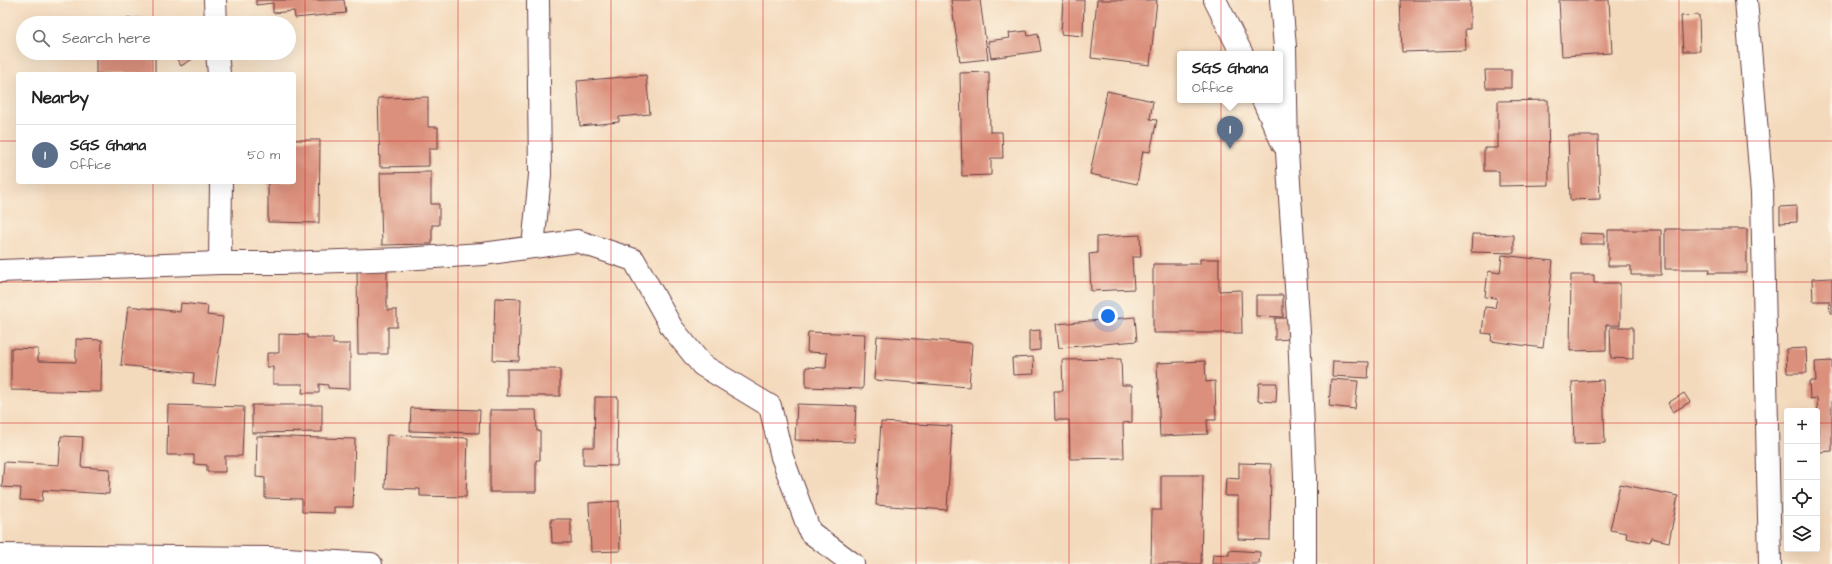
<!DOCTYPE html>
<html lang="en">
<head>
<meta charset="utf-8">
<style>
  :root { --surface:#fff; --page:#f6f6f6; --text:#222; --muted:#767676; --line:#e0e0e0; --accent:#0b8043 }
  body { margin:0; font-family:"Architects Daughter",sans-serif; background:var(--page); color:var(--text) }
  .controls { position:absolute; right:12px; bottom:12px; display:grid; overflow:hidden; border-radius:4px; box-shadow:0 4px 16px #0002 }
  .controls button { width:36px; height:36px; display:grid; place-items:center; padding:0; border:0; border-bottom:1px solid var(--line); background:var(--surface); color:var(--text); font:20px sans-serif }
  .you { position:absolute; left:1108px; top:316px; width:14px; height:14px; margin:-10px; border:3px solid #fff; border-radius:50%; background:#1a73e8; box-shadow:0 0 0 6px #1a73e833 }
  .badge { display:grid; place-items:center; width:26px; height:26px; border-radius:50%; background:var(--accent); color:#fff; font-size:13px; font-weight:700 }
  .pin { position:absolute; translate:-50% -33px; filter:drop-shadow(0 1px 2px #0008) }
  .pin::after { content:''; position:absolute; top:21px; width:14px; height:12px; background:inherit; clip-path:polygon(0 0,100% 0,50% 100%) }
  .popup { position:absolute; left:1177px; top:51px; width:106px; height:52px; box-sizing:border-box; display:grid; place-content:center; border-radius:4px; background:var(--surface); filter:drop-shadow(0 1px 3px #0005); font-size:13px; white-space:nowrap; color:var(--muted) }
  .popup b { font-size:15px; color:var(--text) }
  .popup::after { content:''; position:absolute; left:50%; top:100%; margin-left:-8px; border:8px solid transparent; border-top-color:var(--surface) }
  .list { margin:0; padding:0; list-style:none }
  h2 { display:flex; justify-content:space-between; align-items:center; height:52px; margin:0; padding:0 16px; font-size:17px }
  h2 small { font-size:13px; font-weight:400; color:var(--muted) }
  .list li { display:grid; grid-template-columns:26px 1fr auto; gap:12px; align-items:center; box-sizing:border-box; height:60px; padding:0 16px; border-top:1px solid var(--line) }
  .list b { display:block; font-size:15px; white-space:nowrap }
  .list p { margin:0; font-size:13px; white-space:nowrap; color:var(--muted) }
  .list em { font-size:13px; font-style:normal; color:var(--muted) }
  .icon { flex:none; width:22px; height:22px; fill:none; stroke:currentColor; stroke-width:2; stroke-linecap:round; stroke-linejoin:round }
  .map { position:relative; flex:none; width:1832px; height:564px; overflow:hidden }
  .search { position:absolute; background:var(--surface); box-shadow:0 4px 16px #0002; left:16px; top:16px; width:280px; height:44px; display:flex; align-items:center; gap:10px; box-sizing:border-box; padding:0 14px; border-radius:22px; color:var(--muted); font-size:15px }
  .panel { position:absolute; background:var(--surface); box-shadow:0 4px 16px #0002; left:16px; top:72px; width:280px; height:112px; border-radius:4px }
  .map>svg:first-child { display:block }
</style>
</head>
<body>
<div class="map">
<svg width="1832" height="564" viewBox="0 0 1832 564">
  <rect width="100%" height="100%" fill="#fcf5e5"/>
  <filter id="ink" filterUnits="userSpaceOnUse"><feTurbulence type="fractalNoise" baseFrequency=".025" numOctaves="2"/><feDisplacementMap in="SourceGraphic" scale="8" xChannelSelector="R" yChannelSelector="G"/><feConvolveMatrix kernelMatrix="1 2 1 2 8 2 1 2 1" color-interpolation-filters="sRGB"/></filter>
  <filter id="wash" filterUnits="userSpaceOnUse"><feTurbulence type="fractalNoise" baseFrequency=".012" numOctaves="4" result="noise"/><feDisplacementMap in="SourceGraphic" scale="16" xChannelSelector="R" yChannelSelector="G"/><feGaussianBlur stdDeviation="0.9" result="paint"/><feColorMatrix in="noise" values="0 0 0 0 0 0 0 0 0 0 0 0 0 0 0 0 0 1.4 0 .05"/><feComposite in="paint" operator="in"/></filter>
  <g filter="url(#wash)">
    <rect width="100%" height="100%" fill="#f4dabd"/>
    <g id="blocks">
      <g fill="#da907c">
        <path d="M256,0H344L346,13L295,18L294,11L273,13V3L256,5Z"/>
        <path d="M951,0H980L988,59L960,62Z"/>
        <path d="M1063,0H1084L1083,36L1061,34Z"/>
        <path d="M1097,0H1157L1150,65L1091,58Z"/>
        <path d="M1400,0H1470V29H1465L1466,50L1402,52Z"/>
        <path d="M1559,0H1609L1612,53L1562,56Z"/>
        <path d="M1699,15L1700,51H1683L1681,16Z"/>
        <path d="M150,18V23H102L101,19Z"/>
        <path d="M1027,31L1028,36L1038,34L1041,51L991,58L988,41L1010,38L1009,33Z"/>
        <rect x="96" y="53" width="59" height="21"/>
        <path d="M173,53H197L199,55L181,66Z"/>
        <path d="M1485,70H1511V88H1486Z"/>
        <path d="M989,72L990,132H1002L1003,158H991V175L962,176L960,73Z"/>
        <path d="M646,75L650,114L619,117V122L580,126L577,81Z"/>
        <path d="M1107,91L1153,101L1150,119L1157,120L1150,152L1143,151L1137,184L1090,174Z"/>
        <path d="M428,97V127H438V149H429V166L380,167L378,98Z"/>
        <path d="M1548,100L1549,185L1499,186V171H1484V148H1498V101Z"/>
        <path d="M1568,136H1598L1600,199L1570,200Z"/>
        <path d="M294,140H320L319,223L268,222V182H294Z"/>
        <path d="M431,172V204H439V225H432V244L382,245L380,173Z"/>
        <path d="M1797,206V222L1780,223V207Z"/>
        <path d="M1665,229H1747V273H1709L1710,269H1665Z"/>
        <path d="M1608,230H1661V275H1631V266H1608Z"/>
        <path d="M1580,233L1604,234V244H1580Z"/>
        <path d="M1472,234L1514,235V253L1471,252Z"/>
        <path d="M1140,235L1141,257H1132L1134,289L1091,291L1089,254L1097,253V237Z"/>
        <path d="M1502,255L1553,261L1543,348L1491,341L1492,334L1482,333L1485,307L1495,308L1497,298L1485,297L1488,271L1500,273Z"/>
        <path d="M1200,259H1219V291L1241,290L1242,333H1153V264H1200Z"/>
        <path d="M387,268V310H397V327H388V354H358L357,269Z"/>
        <path d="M1571,275H1594V283H1620V325H1606V350L1570,351Z"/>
        <path d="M1832,278V313H1830L1829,301H1813L1812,279Z"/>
        <path d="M1256,295H1283V317L1256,316Z"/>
        <path d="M495,298L521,299L519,361L493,360Z"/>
        <path d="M181,303L208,306L207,315L223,317L215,385L193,383L194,373L121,365L128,306L180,312Z"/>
        <path d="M1135,317L1137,341L1059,348L1056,324Z"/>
        <path d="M1275,318H1291V339L1275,340Z"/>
        <path d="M1610,327H1633V359L1611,358Z"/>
        <path d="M1040,330V350L1029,351V331Z"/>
        <path d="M808,332L865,334L863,389L806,387V367L826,368L827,353L807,352Z"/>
        <path d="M279,334L307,335V338H333V344H350V389L328,388V385L319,384V393H302L303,384H273V367H267V353H279Z"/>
        <path d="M877,336L972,343L969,387L874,380Z"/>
        <path d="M76,339L102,340L101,392L11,390V348L38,349V361L76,362Z"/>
        <path d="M1806,348L1807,373H1787L1786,349Z"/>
        <path d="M1033,357L1034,374L1013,375L1012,358Z"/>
        <path d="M1121,359L1122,385H1132V422L1123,423L1124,458L1070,459L1069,420H1055L1054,391H1063L1062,360Z"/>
        <path d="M1205,361L1206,382L1215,381L1216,420H1207L1208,434L1160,436L1157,363Z"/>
        <path d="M1333,361L1369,362L1368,378L1332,376Z"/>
        <path d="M1832,361V451L1819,452L1817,398L1810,399L1809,381H1816L1815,362Z"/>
        <rect x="507" y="369" width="53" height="27"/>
        <path d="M1331,379L1358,381L1355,409L1329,406Z"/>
        <path d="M1603,380L1605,443L1574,444L1572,382Z"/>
        <path d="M1259,383H1277L1276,402L1258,401Z"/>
        <path d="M1684,393L1690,402L1673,412L1668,403Z"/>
        <path d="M595,397H618L617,466L583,465V447H594Z"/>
        <path d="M797,404L856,406L854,442L795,440Z"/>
        <path d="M168,405L244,407L242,456H225V472H207V465L194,464V455H167Z"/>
        <path d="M252,405H322V432L252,433Z"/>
        <path d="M411,408L480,410L479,433L410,431Z"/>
        <path d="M490,410H536L537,431H540V460H536V492H490Z"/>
        <path d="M881,422L952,426L947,510L876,505Z"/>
        <path d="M387,435L468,438L466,497L420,496V489L385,488Z"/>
        <path d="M61,436L83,437L81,467L110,469L109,494L43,490L42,501L20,500L21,488L2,487L4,462L59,465Z"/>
        <path d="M257,436L355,439L353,507H334V513L302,512V499L265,498V478L256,477Z"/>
        <path d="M1239,463L1271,464L1270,540L1238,539V496H1225L1226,478L1239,479Z"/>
        <path d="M1161,475H1203L1201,564H1151L1152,510H1161Z"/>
        <path d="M1620,484L1678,496L1669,542L1651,538L1650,543L1626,538L1627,533L1610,530Z"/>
        <path d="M619,501L620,551L591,552L589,503Z"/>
        <path d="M551,519H571V543H552Z"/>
        <path d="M1229,550L1260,552L1259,564H1212L1213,554L1229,555Z"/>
      </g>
    </g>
  </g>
  <g filter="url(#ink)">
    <use href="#blocks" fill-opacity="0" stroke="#643b41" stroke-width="1"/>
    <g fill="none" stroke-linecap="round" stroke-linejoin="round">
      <defs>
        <g id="minor">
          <path d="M215,0L216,23"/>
          <path d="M1215,0L1242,54"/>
          <path d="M1281,0L1285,47L1287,152L1299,332L1305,476V564"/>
          <path d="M1746,0L1762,193L1770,564"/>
          <path d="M217,53L219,74"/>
          <path d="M1263,100L1283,144"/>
          <path d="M533,247L540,175L538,0"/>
          <path d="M220,263L221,182"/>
          <path d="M0,271L220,263H281L402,259L483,254L577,241L634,260L672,328L702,365L770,406L782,457L810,532L853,564"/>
          <path d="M0,555L269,558L371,564"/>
        </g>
      </defs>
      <use href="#minor" stroke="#643b41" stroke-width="24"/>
      <use href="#minor" stroke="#fff" stroke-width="22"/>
    </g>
  </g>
  <path fill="none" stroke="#d62828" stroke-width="1" stroke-opacity="0.55" d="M153,0V23M305,0V564M458,0V564M611,0V564M763,0V564M916,0V564M1069,0V564M1221,0V564M1374,0V564M1527,0V564M1679,0V564M153,53V74M0,141H18M294,141H1832M153,182V564M0,282H1832M0,423H1787M1817,423H1832"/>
</svg>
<div class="controls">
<button>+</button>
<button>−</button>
<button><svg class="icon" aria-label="locate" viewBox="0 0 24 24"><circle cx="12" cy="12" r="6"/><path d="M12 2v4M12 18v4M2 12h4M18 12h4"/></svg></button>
<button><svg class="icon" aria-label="layers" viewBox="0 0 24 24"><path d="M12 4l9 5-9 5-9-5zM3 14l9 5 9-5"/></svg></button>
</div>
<div class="you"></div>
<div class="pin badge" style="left:1230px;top:149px;background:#5c6f8a">1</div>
<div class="popup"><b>SGS Ghana</b>Office</div>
<div class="search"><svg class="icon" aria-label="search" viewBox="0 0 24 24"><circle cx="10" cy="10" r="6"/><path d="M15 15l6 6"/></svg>Search here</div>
<section class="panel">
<h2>Nearby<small></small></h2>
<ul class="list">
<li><span class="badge" style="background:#5c6f8a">1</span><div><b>SGS Ghana</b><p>Office</p></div><em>50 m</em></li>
</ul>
</section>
</div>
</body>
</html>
